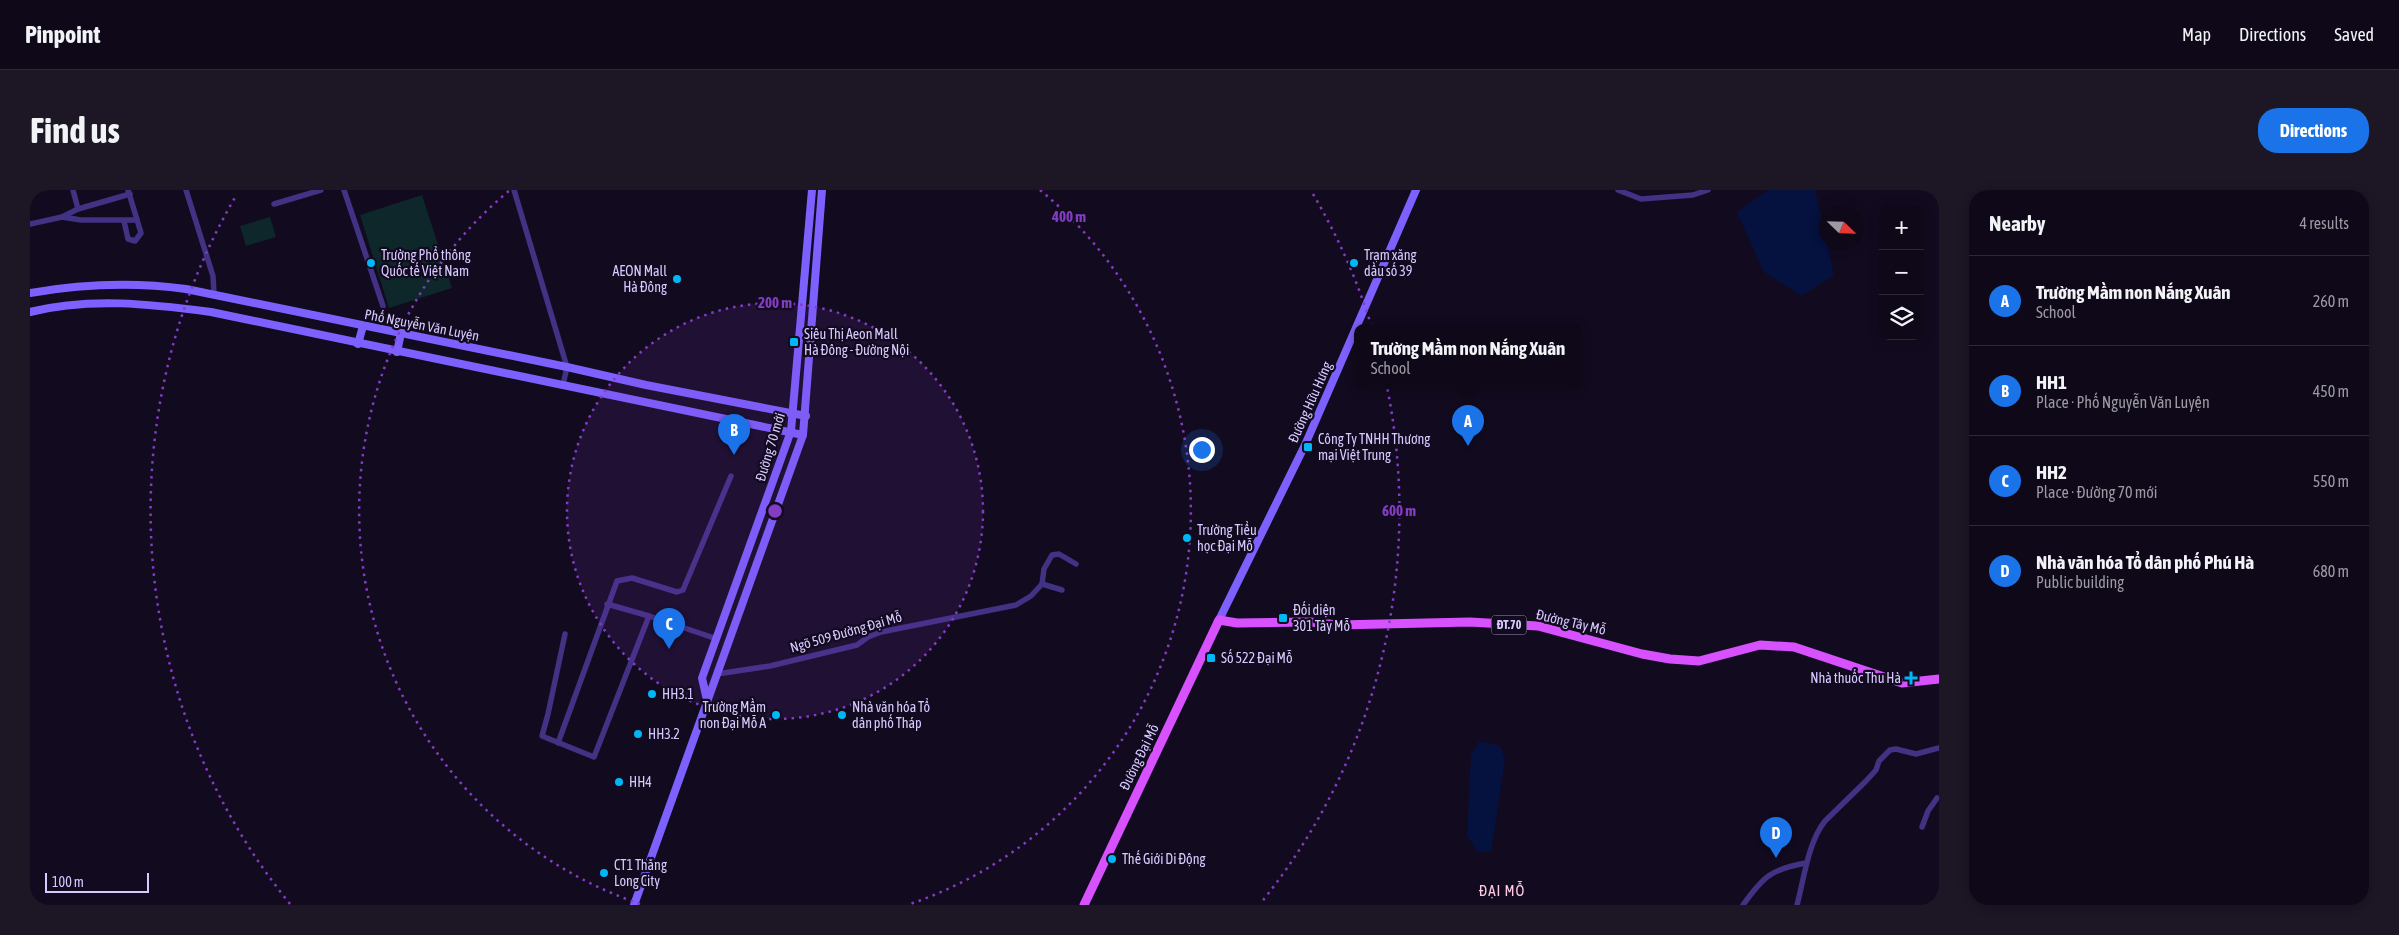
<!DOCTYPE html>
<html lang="en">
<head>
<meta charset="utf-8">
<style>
  :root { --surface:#0e0818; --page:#1c1625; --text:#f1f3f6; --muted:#9b9aa2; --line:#2e2937; --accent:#1a73e8 }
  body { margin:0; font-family:"Asap Condensed",sans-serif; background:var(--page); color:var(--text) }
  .controls { position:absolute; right:15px; top:15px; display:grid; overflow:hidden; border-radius:10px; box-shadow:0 2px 12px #0003 }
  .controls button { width:45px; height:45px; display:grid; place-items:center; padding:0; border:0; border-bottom:1px solid var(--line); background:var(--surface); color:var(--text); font:25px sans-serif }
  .compass { position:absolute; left:1789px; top:15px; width:45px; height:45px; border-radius:50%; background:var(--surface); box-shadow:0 2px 12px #0003; rotate:113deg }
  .scale { position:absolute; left:15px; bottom:12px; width:104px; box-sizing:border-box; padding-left:5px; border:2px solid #d8caff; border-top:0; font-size:14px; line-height:18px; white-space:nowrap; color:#d8caff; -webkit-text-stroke:4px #120b20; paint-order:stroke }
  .you { position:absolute; left:1171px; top:259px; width:18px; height:18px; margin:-12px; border:4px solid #fff; border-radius:50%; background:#1a73e8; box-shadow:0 0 0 8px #1a73e833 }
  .badge { display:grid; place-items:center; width:32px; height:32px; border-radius:50%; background:var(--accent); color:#fff; font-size:16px; font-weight:700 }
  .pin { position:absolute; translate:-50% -41px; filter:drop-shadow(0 1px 2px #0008) }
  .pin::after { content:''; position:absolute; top:26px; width:18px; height:15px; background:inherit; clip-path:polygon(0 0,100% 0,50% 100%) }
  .popup { position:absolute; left:1324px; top:134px; width:228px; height:65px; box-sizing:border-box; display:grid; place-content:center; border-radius:10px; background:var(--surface); filter:drop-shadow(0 1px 4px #0005); font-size:16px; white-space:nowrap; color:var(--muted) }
  .popup b { font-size:19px; color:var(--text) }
  .popup::after { content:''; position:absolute; left:50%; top:100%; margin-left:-10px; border:10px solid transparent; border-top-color:var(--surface) }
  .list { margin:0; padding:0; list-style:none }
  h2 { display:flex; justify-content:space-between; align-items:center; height:65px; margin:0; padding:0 20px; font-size:21px }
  h2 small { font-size:16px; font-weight:400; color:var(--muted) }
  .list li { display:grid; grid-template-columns:32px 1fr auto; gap:15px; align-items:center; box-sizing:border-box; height:90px; padding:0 20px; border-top:1px solid var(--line) }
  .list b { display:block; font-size:19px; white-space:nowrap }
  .list p { margin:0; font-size:16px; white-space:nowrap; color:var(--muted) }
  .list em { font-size:16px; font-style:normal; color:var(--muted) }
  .icon { flex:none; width:28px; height:28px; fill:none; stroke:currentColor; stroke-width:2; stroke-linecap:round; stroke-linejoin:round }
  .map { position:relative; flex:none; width:1909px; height:715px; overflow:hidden; border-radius:20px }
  header { display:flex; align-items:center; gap:30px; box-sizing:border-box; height:70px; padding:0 25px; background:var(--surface); border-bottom:1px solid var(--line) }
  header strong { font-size:24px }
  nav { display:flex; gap:28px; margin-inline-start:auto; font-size:18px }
  .intro { display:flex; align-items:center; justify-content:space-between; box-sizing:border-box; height:120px; padding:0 30px }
  h1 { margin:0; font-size:35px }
  .button { padding:12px 22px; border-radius:20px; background:var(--accent); color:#fff; font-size:18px; font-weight:700 }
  main { display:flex; gap:30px; padding:0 30px }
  aside { flex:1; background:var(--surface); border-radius:20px; box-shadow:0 2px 12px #0003 }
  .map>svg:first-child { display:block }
</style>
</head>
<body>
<header>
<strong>Pinpoint</strong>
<nav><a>Map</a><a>Directions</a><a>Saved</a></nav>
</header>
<div class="intro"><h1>Find us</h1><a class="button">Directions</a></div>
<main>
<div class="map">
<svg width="1909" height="715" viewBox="0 0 1909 715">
  <rect width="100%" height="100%" fill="#120b20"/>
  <g fill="#0d272a">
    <path d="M392,5L422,98L359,118L330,25Z"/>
    <path d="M240,27L246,47L216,56L210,36Z"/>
  </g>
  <g fill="#05113f">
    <path d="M1738,0H1785L1804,85L1771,106L1734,82L1707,22Z"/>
    <path d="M1449,551L1470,556L1475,569L1461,662H1448L1437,646L1441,566Z"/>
  </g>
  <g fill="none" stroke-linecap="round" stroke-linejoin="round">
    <g stroke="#413283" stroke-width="5.5">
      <path d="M43,0L48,19"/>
      <path d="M156,0L183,86L184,104"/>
      <path d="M314,0L353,116"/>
      <path d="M484,0L537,177L533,195"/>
      <path d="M1588,0L1611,9L1663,5L1678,0"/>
      <path d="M244,14L291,0"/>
      <path d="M32,27L51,30H107"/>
      <path d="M94,31L98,49L105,51L111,43L98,0"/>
      <path d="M0,34L32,27L48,19L100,4"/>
      <path d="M1012,394L1014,379L1022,365L1029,364L1046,374"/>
      <path d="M619,426L687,449"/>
      <path d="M535,444L518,524L512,546L564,567L619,426L577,414"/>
      <path d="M687,484L740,476L827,455L838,447L851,442L986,415L1001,406L1012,394L1032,400"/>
      <path d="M528,553L587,391L602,388L647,402L653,400L701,286"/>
      <path d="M1892,637L1898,621L1907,608"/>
      <path d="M1713,715C1733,687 1741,679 1776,673"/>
      <path d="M1767,715C1774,689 1778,652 1795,631L1836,591L1846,580L1849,571L1860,560L1866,559L1886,564L1909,558"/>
    </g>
    <g stroke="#7d61ff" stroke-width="8">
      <path d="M0,103C52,94 104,92 156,99L537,177L616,195L776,226"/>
      <path d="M0,122C59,107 121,114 181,122L773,245"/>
      <path d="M328,154L333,136"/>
      <path d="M367,162L371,143"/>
      <path d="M1189,430L1275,255L1386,0"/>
      <path d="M677,510L672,488L761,241L782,0"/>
      <path d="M604,715L773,245L792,0"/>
    </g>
    <path stroke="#d851ff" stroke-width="9" d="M1054,715L1189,430L1207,433L1280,432L1308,435L1440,432L1508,436L1612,464L1640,469L1669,471L1730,455L1764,457L1872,493L1909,489"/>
  </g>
  <circle cx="745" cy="321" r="208" fill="#843cc5" fill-opacity=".12"/>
  <g fill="none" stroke="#843cc5" stroke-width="2.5" stroke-dasharray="2.5 5">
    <circle cx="745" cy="321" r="208"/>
    <path d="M610 714A416 416 0 0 1 480 0M1010 0A416 416 0 0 1 880 714"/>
    <path d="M260 714A624 624 0 0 1 207 4M1283 4A624 624 0 0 1 1230 714"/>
  </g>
  <g fill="#00b7f5" stroke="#120b20" stroke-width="2">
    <circle cx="341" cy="73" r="5"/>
    <circle cx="1324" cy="73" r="5"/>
    <circle cx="647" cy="89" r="5"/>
    <rect x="759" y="147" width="10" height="10" rx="2.5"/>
    <rect x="1273" y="252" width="10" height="10" rx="2.5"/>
    <circle cx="1157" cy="348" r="5"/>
    <rect x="1248" y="423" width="10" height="10" rx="2.5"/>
    <rect x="1176" y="463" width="10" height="10" rx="2.5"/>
    <path d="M1878.5 480.5h5v5h5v5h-5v5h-5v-5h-5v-5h5z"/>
    <circle cx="622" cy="504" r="5"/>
    <circle cx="746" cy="525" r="5"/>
    <circle cx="812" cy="525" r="5"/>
    <circle cx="608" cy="544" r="5"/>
    <circle cx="589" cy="592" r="5"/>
    <circle cx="1082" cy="669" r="5"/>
    <circle cx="574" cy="683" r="5"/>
  </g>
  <g text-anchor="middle" stroke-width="4.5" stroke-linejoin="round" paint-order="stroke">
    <rect fill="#120b20" stroke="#9d91bc" stroke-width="1" x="1461.5" y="425.5" width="35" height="19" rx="4"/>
    <g font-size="12" font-weight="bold" fill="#d8caff">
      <text x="1479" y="439">ĐT.70</text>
    </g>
    <g font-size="14" fill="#d8caff" stroke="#120b20" text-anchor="start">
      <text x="351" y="70">Trường Phổ thông<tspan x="351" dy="16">Quốc tế Việt Nam</tspan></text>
      <text x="1334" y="70">Trạm xăng<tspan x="1334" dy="16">dầu số 39</tspan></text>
      <text x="637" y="86" text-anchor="end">AEON Mall<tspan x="637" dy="16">Hà Đông</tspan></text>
      <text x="774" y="149">Siêu Thị Aeon Mall<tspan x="774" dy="16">Hà Đông - Đường Nội</tspan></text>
      <text x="1288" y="254">Công Ty TNHH Thương<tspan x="1288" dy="16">mại Việt Trung</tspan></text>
      <text x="1167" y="345">Trường Tiểu<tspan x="1167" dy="16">học Đại Mỗ</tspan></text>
      <text x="1263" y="425">Đối diện<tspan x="1263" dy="16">301 Tây Mỗ</tspan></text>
      <text x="1191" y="473">Số 522 Đại Mỗ</text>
      <text x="1871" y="493" text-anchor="end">Nhà thuốc Thu Hà</text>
      <text x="632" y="509">HH3.1</text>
      <text x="736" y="522" text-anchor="end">Trường Mầm<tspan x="736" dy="16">non Đại Mỗ A</tspan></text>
      <text x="822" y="522">Nhà văn hóa Tổ<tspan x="822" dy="16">dân phố Tháp</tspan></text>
      <text x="618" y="549">HH3.2</text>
      <text x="599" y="597">HH4</text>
      <text x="1092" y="674">Thế Giới Di Động</text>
      <text x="584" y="680">CT1 Thăng<tspan x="584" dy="16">Long City</tspan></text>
    </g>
    <g font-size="14" fill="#d8caff" stroke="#120b20">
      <text transform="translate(392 135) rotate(11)" y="5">Phố Nguyễn Văn Luyện</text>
      <text transform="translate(1280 212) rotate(-66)" y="5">Đường Hữu Hưng</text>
      <text transform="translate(740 257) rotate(-73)" y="5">Đường 70 mới</text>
      <text transform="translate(1541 432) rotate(13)" y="5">Đường Tây Mỗ</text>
      <text transform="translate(816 442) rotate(-16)" y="5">Ngõ 509 Đường Đại Mỗ</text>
      <text transform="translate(1109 567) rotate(-64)" y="5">Đường Đại Mỗ</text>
    </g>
    <g font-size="15" letter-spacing="1" fill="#ffcce4" stroke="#120b20">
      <text x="1472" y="706">ĐẠI MỖ</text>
    </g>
  </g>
  <circle cx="745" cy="321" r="8" fill="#843cc5" stroke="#120b20" stroke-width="2.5"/>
  <g font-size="15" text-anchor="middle" font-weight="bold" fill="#843cc5" stroke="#120b20" stroke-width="4.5" stroke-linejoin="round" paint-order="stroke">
    <text x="1039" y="32">400 m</text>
    <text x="745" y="118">200 m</text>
    <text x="1369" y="326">600 m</text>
  </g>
</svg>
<div class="controls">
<button>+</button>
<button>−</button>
<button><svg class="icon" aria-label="layers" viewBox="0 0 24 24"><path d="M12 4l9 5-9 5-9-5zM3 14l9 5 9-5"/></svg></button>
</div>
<svg class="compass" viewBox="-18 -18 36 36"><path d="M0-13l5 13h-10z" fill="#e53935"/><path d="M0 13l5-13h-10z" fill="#9b9aa2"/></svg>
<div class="scale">100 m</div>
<div class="you"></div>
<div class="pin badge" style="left:1438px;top:256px">A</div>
<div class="popup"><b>Trường Mầm non Nắng Xuân</b>School</div>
<div class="pin badge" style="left:704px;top:265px">B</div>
<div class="pin badge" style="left:639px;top:459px">C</div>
<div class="pin badge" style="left:1746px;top:668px">D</div>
</div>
<aside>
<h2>Nearby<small>4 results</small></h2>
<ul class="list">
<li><span class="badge">A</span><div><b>Trường Mầm non Nắng Xuân</b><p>School</p></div><em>260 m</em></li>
<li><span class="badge">B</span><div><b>HH1</b><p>Place · Phố Nguyễn Văn Luyện</p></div><em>450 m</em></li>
<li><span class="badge">C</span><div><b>HH2</b><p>Place · Đường 70 mới</p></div><em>550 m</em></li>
<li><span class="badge">D</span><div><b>Nhà văn hóa Tổ dân phố Phú Hà</b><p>Public building</p></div><em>680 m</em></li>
</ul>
</aside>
</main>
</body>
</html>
